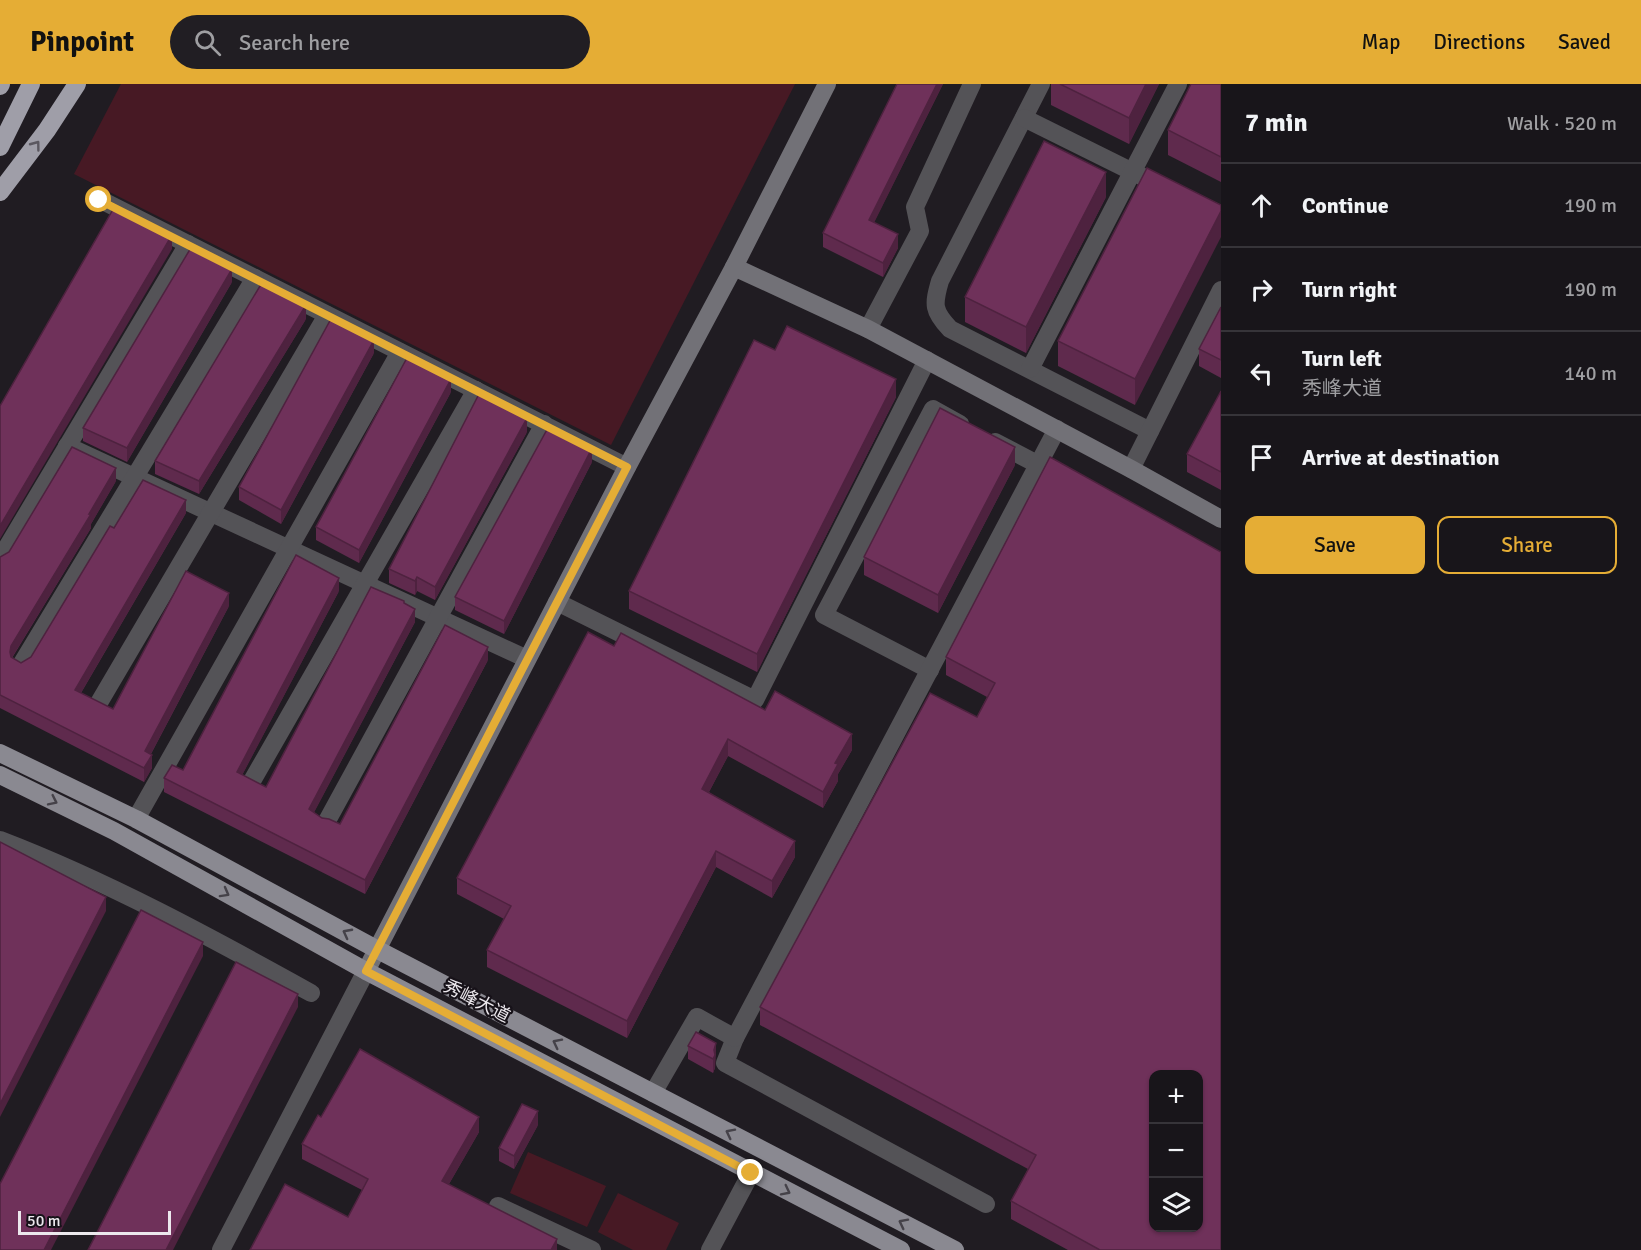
<!DOCTYPE html>
<html lang="en">
<head>
<meta charset="utf-8">
<style>
  :root { --surface:#18151a; --page:#211e23; --text:#f1f3f6; --muted:#9f9fa2; --line:#363439; --accent:#e5ad35 }
  body { margin:0; font-family:Signika,"Noto Sans SC",sans-serif; background:var(--page); color:var(--text) }
  .controls { position:absolute; right:18px; bottom:18px; display:grid; overflow:hidden; border-radius:12px; box-shadow:0 2px 4px #0004 }
  .controls button { width:54px; height:54px; display:grid; place-items:center; padding:0; border:0; border-bottom:2px solid var(--line); background:var(--surface); color:var(--text); font:30px sans-serif }
  .scale { position:absolute; left:18px; bottom:15px; width:153px; box-sizing:border-box; padding-left:6px; border:3px solid #ece8ed; border-top:0; font-size:16px; line-height:21px; white-space:nowrap; color:#ece8ed; -webkit-text-stroke:4px #171219; paint-order:stroke }
  .stop { position:absolute; width:18px; height:18px; margin:-14px; border:4px solid #e5ad35; border-radius:50%; background:#fff }
  .stop.end { background:#e5ad35; border-color:#fff; box-shadow:0 2px 6px #0008 }
  .list { margin:0; padding:0; list-style:none }
  h2 { display:flex; justify-content:space-between; align-items:center; height:78px; margin:0; padding:0 24px; font-size:26px }
  h2 small { font-size:20px; font-weight:400; color:var(--muted) }
  .list li { display:grid; grid-template-columns:39px 1fr auto; gap:18px; align-items:center; box-sizing:border-box; height:84px; padding:0 24px; border-top:2px solid var(--line) }
  .list b { display:block; font-size:22px; white-space:nowrap }
  .list p { margin:0; font-size:20px; white-space:nowrap; color:var(--muted) }
  .list em { font-size:20px; font-style:normal; color:var(--muted) }
  .actions { display:flex; gap:12px; padding:18px 24px }
  .actions a { flex:1; padding:14px 0; border:2px solid var(--accent); border-radius:12px; text-align:center; font-size:21px; color:var(--accent) }
  .actions .main { background:var(--accent); color:#111 }
  .icon { flex:none; width:33px; height:33px; fill:none; stroke:currentColor; stroke-width:2; stroke-linecap:round; stroke-linejoin:round }
  .map { position:relative; flex:none; width:1221px; height:1166px; overflow:hidden }
  header { display:flex; align-items:center; gap:36px; box-sizing:border-box; height:84px; padding:0 30px; background:var(--accent); color:#111 }
  header strong { font-size:28px }
  nav { display:flex; gap:33px; margin-inline-start:auto; font-size:21px }
  .search { width:420px; height:54px; background:var(--page); display:flex; align-items:center; gap:15px; box-sizing:border-box; padding:0 21px; border-radius:33px; color:var(--muted); font-size:22px }
  main { display:flex }
  aside { flex:1; background:var(--surface) }
  .map>svg:first-child { display:block }
</style>
</head>
<body>
<header>
<strong>Pinpoint</strong>
<div class="search"><svg class="icon" aria-label="search" viewBox="0 0 24 24"><circle cx="10" cy="10" r="6"/><path d="M15 15l6 6"/></svg>Search here</div>
<nav><a>Map</a><a>Directions</a><a>Saved</a></nav>
</header>
<main>
<div class="map">
<svg width="1221" height="1166" viewBox="0 0 1221 1166">
  <rect width="100%" height="100%" fill="#201c22"/>
  <g fill="#471924">
    <path d="M121,0H795L611,361L74,90Z"/>
    <path d="M528,1068L606,1102L587,1143L510,1109Z"/>
    <path d="M618,1109L679,1139L666,1166H633L598,1148Z"/>
  </g>
  <g fill="none" stroke-linecap="round" stroke-linejoin="round">
    <g stroke="#545357" stroke-width="18">
      <path d="M1041,0L940,197C933,221 933,227 950,245L1150,347"/>
      <path d="M1024,34L1143,93"/>
      <path d="M99,115L627,383"/>
      <path d="M868,245L920,147L915,123L972,0"/>
      <path d="M1030,285L1178,0"/>
      <path d="M995,358L1039,381"/>
      <path d="M67,362L527,575"/>
      <path d="M1131,385L1221,206"/>
      <path d="M0,475L188,160"/>
      <path d="M557,518L755,616L927,276"/>
      <path d="M21,581L255,194"/>
      <path d="M930,586L824,531L933,325L960,340"/>
      <path d="M100,617L327,231"/>
      <path d="M252,697L476,306"/>
      <path d="M136,735L400,268"/>
      <path d="M327,737L544,340"/>
      <path d="M0,756C107,797 210,853 311,909"/>
      <path d="M735,954L725,979L986,1120"/>
      <path d="M653,1009L697,933L735,954L1057,345"/>
      <path d="M498,1122L592,1166"/>
      <path d="M221,1166L366,887"/>
      <path d="M710,1166L751,1089"/>
    </g>
    <g stroke="#727177" stroke-width="18">
      <path d="M734,183L868,245L1131,385L1221,435"/>
      <path d="M366,887L627,383L734,183L827,0"/>
    </g>
    <g stroke="#8a8991" stroke-width="18">
      <path d="M0,669L136,735L378,866L955,1166"/>
      <path d="M0,691L114,747L366,887L901,1166"/>
    </g>
    <g stroke="#9f9ea8" stroke-width="18">
      <path d="M0,2L1,0"/>
      <path d="M0,63L31,0"/>
      <path d="M0,108L47,46L77,0"/>
    </g>
  </g>
  <g fill="#5f2a4d">
    <path d="M897,0H943L874,138L898,164L883,193L823,163V149Z"/>
    <path d="M1051,0H1159L1129,60L1051,21Z"/>
    <path d="M1221,0V98L1168,71V46Z"/>
    <path d="M1147,84L1135,321L1058,282V257Z"/>
    <path d="M1106,113L1026,269L965,238V213Z"/>
    <path d="M232,198L127,378L83,357V344Z"/>
    <path d="M1221,223V294L1199,282V265Z"/>
    <path d="M306,235L199,410L155,390V377Z"/>
    <path d="M775,266L896,313L757,588L629,525V507Z"/>
    <path d="M374,269L281,440L239,416V403Z"/>
    <path d="M1221,307V406L1187,388V370Z"/>
    <path d="M451,308L359,479L316,456V443Z"/>
    <path d="M527,348L435,516L417,507L415,511L389,499V485Z"/>
    <path d="M1050,373L1221,1166H1068L1011,1135V1117L1028,1085L760,941V923L977,633L987,613L946,591V573Z"/>
    <path d="M592,378L504,550L455,526V513Z"/>
    <path d="M1015,381L938,529L864,491V473Z"/>
    <path d="M116,397L91,440V444L12,574L21,579L31,573L114,444L186,429L81,609L113,625L229,522L151,670L152,684L144,698L0,624V473L9,468Z"/>
    <path d="M339,507L242,691L266,703L404,519L415,538L314,728L322,734L340,740L488,576L365,810L164,708V694L183,686Z"/>
    <path d="M614,562L765,626L852,666L838,690V697L823,724L728,672L709,708L795,773L772,814L716,783L627,954L487,883V866L504,835L457,810V794Z"/>
    <path d="M716,959L715,984L713,989L688,975V962Z"/>
    <path d="M321,1033L479,1048L449,1100L557,1166L348,1133L362,1106L302,1075V1060Z"/>
    <path d="M538,1041L514,1085L499,1077V1064Z"/>
  </g>
  <g fill="#4e223f">
    <path d="M937,0H943L869,149V136Z"/>
    <path d="M1146,0H1159L1129,60V34Z"/>
    <path d="M1106,88V113L1026,269V243Z"/>
    <path d="M1221,127V153L1135,321V295Z"/>
    <path d="M898,150V164L883,193V179Z"/>
    <path d="M172,151V165L0,455V442Z"/>
    <path d="M232,185V198L127,378V364Z"/>
    <path d="M306,221V235L199,410V397Z"/>
    <path d="M374,256V269L281,440V426Z"/>
    <path d="M451,295V308L359,479V466Z"/>
    <path d="M896,295V313L757,588V570Z"/>
    <path d="M527,334V348L435,516V503Z"/>
    <path d="M1015,363V381L938,529V511Z"/>
    <path d="M592,364V378L504,550V537Z"/>
    <path d="M116,384V397L91,440V444L11,575L10,568L11,562Z"/>
    <path d="M186,416V429L75,619V606Z"/>
    <path d="M417,493V507L415,511V497Z"/>
    <path d="M339,494V507L237,701V688Z"/>
    <path d="M229,509V522L145,681V667Z"/>
    <path d="M415,525V538L309,738V725Z"/>
    <path d="M488,563V576L365,810V796Z"/>
    <path d="M852,650V666L838,690V697L823,724V708L835,679Z"/>
    <path d="M728,655V672L702,721V705Z"/>
    <path d="M152,671V684L144,698V684Z"/>
    <path d="M795,757V773L772,814V797Z"/>
    <path d="M716,767V783L627,954V937Z"/>
    <path d="M106,813V827L0,1033V1020Z"/>
    <path d="M203,858V872L51,1166H44Z"/>
    <path d="M298,910V923L173,1166H166Z"/>
    <path d="M716,959L715,984L713,989V975Z"/>
    <path d="M538,1027V1041L514,1085V1072Z"/>
    <path d="M479,1033V1048L442,1112V1097Z"/>
    <path d="M557,1155V1166H551Z"/>
  </g>
  <g fill="#6f315a" stroke="#4e223f" stroke-width="1.5" fill-rule="evenodd">
    <path d="M897,0H937L869,136L898,150L883,179L823,149Z"/>
    <path d="M1060,0H1146L1129,34Z"/>
    <path d="M1191,0H1221V73L1168,46Z"/>
    <path d="M1044,57L1106,88L1026,243L965,213Z"/>
    <path d="M1147,84L1221,121V127L1135,295L1058,257Z"/>
    <path d="M115,122L172,151L0,442V322Z"/>
    <path d="M192,162L232,185L127,364L83,344Z"/>
    <path d="M263,197L306,221L199,397L155,377Z"/>
    <path d="M1221,223V276L1199,265Z"/>
    <path d="M332,233L374,256L281,426L239,403Z"/>
    <path d="M787,242L896,295L757,570L629,507L754,256L775,266Z"/>
    <path d="M408,272L451,295L359,466L316,443Z"/>
    <path d="M1221,307V388L1187,370Z"/>
    <path d="M479,310L527,334L435,503L417,493L415,497L389,485Z"/>
    <path d="M940,324L1015,363L938,511L864,473Z"/>
    <path d="M549,342L592,364L504,537L455,513Z"/>
    <path d="M72,363L116,384L89,430H91L11,562L10,568L11,573L21,579L31,573L110,442L114,444L143,396L186,416L75,606L113,625L186,487L229,509L145,667L152,671L144,684L0,611V473L9,468Z"/>
    <path d="M1050,373L1221,468V1166H1100L1011,1117L1036,1071L760,923L930,609L977,633L995,599L946,573ZM1154,990H1198V1143H1154Z"/>
    <path d="M296,471L339,494L237,688L266,703L371,503L404,517V519L415,525L309,725L322,734L329,735L340,740L445,541L488,563L365,796L164,694L172,681L183,686Z"/>
    <path d="M588,548L614,562L621,549L765,626L775,607L852,650L835,679L838,680L823,708L728,655L702,705L795,757L772,797L716,767L627,937L487,866L511,822L457,794Z"/>
    <path d="M0,758L106,813L0,1020Z"/>
    <path d="M141,826L203,858L44,1166H0V1100Z"/>
    <path d="M236,878L298,910L166,1166H88Z"/>
    <path d="M696,948L716,959L714,966L715,971L713,975L688,962Z"/>
    <path d="M360,965L479,1033L442,1097L557,1155L551,1166H250L285,1100L348,1133L368,1095L302,1060L318,1031L321,1033Z"/>
    <path d="M522,1020L538,1027L514,1072L499,1064Z"/>
  </g>
  <defs><path id="oneway-chevron" d="M-2-3.5L2.5 0L-2 3.5" fill="none" stroke-width="1.6" stroke-linecap="round" stroke-linejoin="round" transform="scale(1.5)"/></defs>
  <use stroke="#5b5860" href="#oneway-chevron" transform="translate(36 61) rotate(-53)"/>
  <g stroke="#454249">
    <use href="#oneway-chevron" transform="translate(53 717) rotate(26)"/>
    <use href="#oneway-chevron" transform="translate(225 809) rotate(29)"/>
    <use href="#oneway-chevron" transform="translate(347 849) rotate(-152)"/>
    <use href="#oneway-chevron" transform="translate(557 959) rotate(-153)"/>
    <use href="#oneway-chevron" transform="translate(730 1049) rotate(-153)"/>
    <use href="#oneway-chevron" transform="translate(786 1107) rotate(27)"/>
    <use href="#oneway-chevron" transform="translate(903 1139) rotate(-153)"/>
  </g>
  <g fill="none" stroke-linecap="round" stroke-linejoin="round">
    <path stroke="#e5ad35" stroke-width="8" d="M99,116L627,383L366,887L751,1089"/>
  </g>
  <g text-anchor="middle" stroke-width="4.5" stroke-linejoin="round" paint-order="stroke">
    <g font-size="18" fill="#ece8ed" stroke="#171219">
      <text transform="translate(477 917) rotate(27)" y="6">秀峰大道</text>
    </g>
  </g>
</svg>
<div class="controls">
<button>+</button>
<button>−</button>
<button><svg class="icon" aria-label="layers" viewBox="0 0 24 24"><path d="M12 4l9 5-9 5-9-5zM3 14l9 5 9-5"/></svg></button>
</div>
<div class="scale">50 m</div>
<div class="stop" style="left:99px;top:116px"></div>
<div class="stop end" style="left:751px;top:1089px"></div>
</div>
<aside>
<h2>7 min<small>Walk · 520 m</small></h2>
<ul class="list">
<li><svg class="icon" aria-label="ahead" viewBox="0 0 24 24"><path d="M12 20V5M6 11l6-6 6 6"/></svg><div><b>Continue</b></div><em>190 m</em></li>
<li><svg class="icon" aria-label="right" viewBox="0 0 24 24"><path d="M7 20v-9h11M14 6l5 5-5 5"/></svg><div><b>Turn right</b></div><em>190 m</em></li>
<li><svg class="icon" aria-label="left" viewBox="0 0 24 24"><path d="M17 20v-9H6M10 6l-5 5 5 5"/></svg><div><b>Turn left</b><p>秀峰大道</p></div><em>140 m</em></li>
<li><svg class="icon" aria-label="arrive" viewBox="0 0 24 24"><path d="M6 21V4h12l-3 4 3 4H6"/></svg><div><b>Arrive at destination</b></div></li>
</ul>
<div class="actions"><a class="main">Save</a><a>Share</a></div>
</aside>
</main>
</body>
</html>
